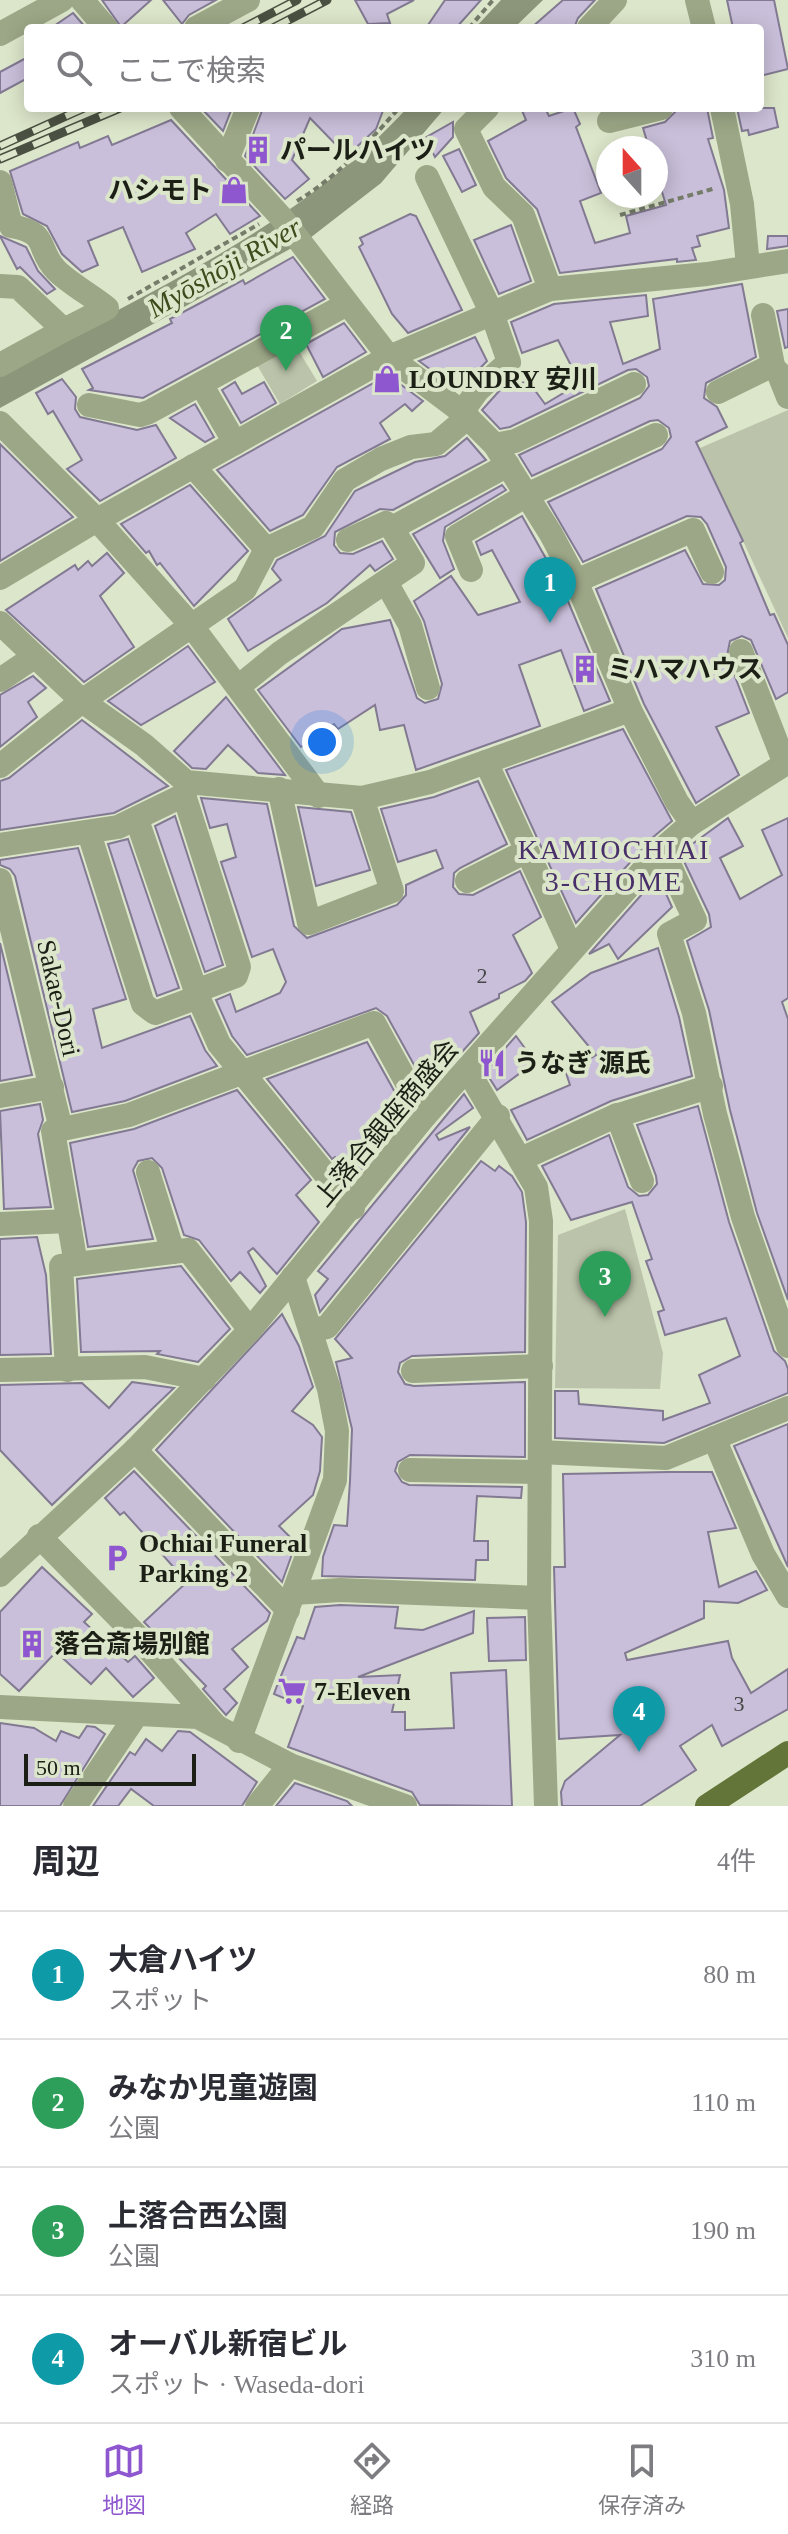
<!DOCTYPE html>
<html lang="ja">
<head>
<meta charset="utf-8">
<style>
  :root { --surface:#fff; --page:#f7f7f7; --text:#2b2b33; --muted:#7c7c81; --line:#e1e1e2; --accent:#8e57cf }
  body { margin:0; font-family:"Times New Roman","Noto Sans JP",serif; background:var(--page); color:var(--text) }
  .compass { position:absolute; left:596px; top:136px; width:72px; height:72px; border-radius:50%; background:var(--surface); box-shadow:0 4px 20px #0003; rotate:339deg }
  .scale { position:absolute; left:24px; bottom:20px; width:172px; box-sizing:border-box; padding-left:8px; border:4px solid #1b1f15; border-top:0; font-size:22px; line-height:28px; white-space:nowrap; color:#1b1f15; -webkit-text-stroke:6px #dce6ca; paint-order:stroke }
  .you { position:absolute; left:322px; top:742px; width:28px; height:28px; margin:-20px; border:6px solid #fff; border-radius:50%; background:#1a73e8; box-shadow:0 0 0 12px #1a73e833 }
  .badge { display:grid; place-items:center; width:52px; height:52px; border-radius:50%; background:var(--accent); color:#fff; font-size:26px; font-weight:700 }
  .pin { position:absolute; translate:-50% -66px; filter:drop-shadow(0 2px 4px #0008) }
  .pin::after { content:''; position:absolute; top:42px; width:28px; height:24px; background:inherit; clip-path:polygon(0 0,100% 0,50% 100%) }
  .list { margin:0; padding:0; list-style:none }
  h2 { display:flex; justify-content:space-between; align-items:center; height:104px; margin:0; padding:0 32px; font-size:34px }
  h2 small { font-size:26px; font-weight:400; color:var(--muted) }
  .list li { display:grid; grid-template-columns:52px 1fr auto; gap:24px; align-items:center; box-sizing:border-box; height:128px; padding:0 32px; border-top:2px solid var(--line) }
  .list b { display:block; font-size:30px; white-space:nowrap }
  .list p { margin:0; font-size:26px; white-space:nowrap; color:var(--muted) }
  .list em { font-size:26px; font-style:normal; color:var(--muted) }
  .icon { flex:none; width:44px; height:44px; fill:none; stroke:currentColor; stroke-width:2; stroke-linecap:round; stroke-linejoin:round }
  .map { position:relative; flex:none; width:788px; height:1806px; overflow:hidden }
  .search { position:absolute; background:var(--surface); box-shadow:0 4px 20px #0003; left:24px; right:24px; top:24px; height:88px; display:flex; align-items:center; gap:20px; box-sizing:border-box; padding:0 28px; border-radius:8px; color:var(--muted); font-size:30px }
  .sheet { height:616px; background:var(--surface) }
  nav { display:flex; justify-content:space-around; align-items:center; box-sizing:border-box; height:112px; border-top:2px solid var(--line); background:var(--surface); font-size:22px; color:var(--muted) }
  nav a { display:grid; justify-items:center; gap:4px }
  nav .on { color:var(--accent) }
  .map>svg:first-child { display:block }
</style>
</head>
<body>
<div class="map">
<svg width="788" height="1806" viewBox="0 0 788 1806">
  <rect width="100%" height="100%" fill="#dce6ca"/>
  <g fill="#bbc4aa">
    <path d="M291,338L317,381L280,404L254,360Z"/>
    <path d="M788,410V638L700,448Z"/>
    <path d="M625,1209L663,1353L660,1389L555,1388L558,1235Z"/>
  </g>
  <g fill="#8c967a">
    <path d="M501,0H543L514,28H475Z"/>
    <path d="M407,108H445L381,183L310,238L0,408V372C142,295 297,229 407,108Z"/>
  </g>
  <g fill="#c9bfda" stroke="#827992" stroke-width="2">
    <path d="M102,0H151L121,27Z"/>
    <path d="M163,0H216L189,15L182,24Z"/>
    <path d="M355,0H414L387,14L390,23L368,24Z"/>
    <path d="M445,0H481L456,28H426Z"/>
    <path d="M563,0H595L578,18L574,28H531Z"/>
    <path d="M727,0H774L788,69L760,76V28H733Z"/>
    <path d="M73,13L86,28H51Z"/>
    <path d="M28,57V78L0,93V72Z"/>
    <path d="M201,108H232L223,131Z"/>
    <path d="M263,108H384L376,129L347,156L310,118L292,160L309,179L285,199L245,156Z"/>
    <path d="M521,108H545L549,116L573,108L580,124L576,127L601,193L580,201L595,243L630,233L626,216L666,205L656,172V148H649L643,128L665,122L676,111L707,108L713,138L708,139L724,190L729,228L697,236L700,246L692,248L696,260L677,262V259L560,273L537,209L506,178L488,141L526,120Z"/>
    <path d="M737,108H774L778,127L749,135L748,130L742,131Z"/>
    <path d="M171,120L260,216L230,234L216,214L186,233L195,249L142,272L123,227L88,241L98,265L82,272L62,254L47,226L23,214L10,171L78,142L80,148L108,136L112,145Z"/>
    <path d="M453,122V137L435,157L425,138Z"/>
    <path d="M459,149L476,185L462,192L443,156Z"/>
    <path d="M410,214L416,216L462,310L408,333L392,314L359,247L363,244L360,238Z"/>
    <path d="M511,225L531,281L499,294L474,240Z"/>
    <path d="M0,236L26,247L38,271L55,289L47,294L20,267L17,269Z"/>
    <path d="M768,236H788V246L767,249Z"/>
    <path d="M293,257L325,299L143,398L89,390L93,388L82,369L172,323L170,319L206,300L243,280L245,284Z"/>
    <path d="M742,284L756,357L706,383L704,398L717,407L727,427L696,442L743,541L740,543L770,615L774,614L788,645V692L776,699L751,640L742,636L730,641L727,656L749,713L716,727L739,775L696,803L644,704L596,589L685,550L703,584L719,585L725,580L726,567L707,524L701,517L687,516L583,562L548,502L662,449L671,437L669,428L658,420L650,421L532,476L519,455L640,398L649,386L647,377L636,369L628,370L510,427L500,429L482,410L501,389L528,381L545,404L580,383L558,340L522,353L511,322L554,304L646,295L648,316L610,322L623,364L660,349L653,299Z"/>
    <path d="M788,309V347L785,348L777,311Z"/>
    <path d="M344,323L366,352L323,377L306,344Z"/>
    <path d="M475,337L487,361L462,387H454L419,361Z"/>
    <path d="M388,375L423,401L412,411L405,404L380,423L390,439L337,467L303,515L270,531L217,470Z"/>
    <path d="M62,379L76,397L75,409L80,417L137,430L156,425L176,458L100,501L67,469L82,460L53,411L48,414L36,393Z"/>
    <path d="M235,382L242,394L264,382L276,403L241,423L222,390Z"/>
    <path d="M195,404L214,437L205,442L170,418Z"/>
    <path d="M467,438L486,460L393,510L380,509L335,532L334,545L340,553L353,554L382,541L393,559L375,571L370,565L327,603L248,651L228,619L281,580L272,569L277,560L325,536L355,491L415,462L445,456Z"/>
    <path d="M0,444L73,517L0,561Z"/>
    <path d="M190,485L248,551L194,606L160,563L157,565L149,551L146,553L121,524Z"/>
    <path d="M502,485L506,490L445,527L443,541L454,569L440,578L413,534Z"/>
    <path d="M522,516L562,587L610,701L584,711L561,650L519,665L540,726L416,770L404,725L380,730L375,705L338,729L334,724L301,747L258,690L342,629L390,620L417,698L425,703L438,699L442,684L424,621L414,601L451,576L478,615L520,602L492,550L481,555L476,542Z"/>
    <path d="M107,553L124,573L100,596L134,647L84,682L6,610L75,565L78,570L88,561L92,566Z"/>
    <path d="M188,646L215,682L141,725L108,701Z"/>
    <path d="M33,676L46,688L28,702L37,717L0,747V695Z"/>
    <path d="M226,697L285,775L258,773L228,745L206,769L192,768L174,751Z"/>
    <path d="M82,720L168,786L114,813L0,830V781L9,778Z"/>
    <path d="M623,729L672,821L651,839L576,923L506,770Z"/>
    <path d="M478,781L507,844L460,868L454,873L453,887L459,894L473,895L520,871L541,917L513,935L532,973L525,981L499,994V998L470,1012L479,1033L428,1090L387,1016L376,1008L247,1055L232,1036L216,1000L230,994L236,1012L280,993L286,982L273,949L252,957L221,862L236,857L227,824L210,828L201,798L267,804L294,926L307,938L397,905L406,895V885L443,868L436,850L398,862L381,809L434,797Z"/>
    <path d="M298,807L351,812L370,870L316,886Z"/>
    <path d="M175,816L223,965L205,972L155,826Z"/>
    <path d="M728,818L743,846L720,858L740,899L782,875L762,830L788,818V998L782,1002L788,1019V1300L757,1213L730,1110L709,1010L687,941L711,927L709,914L680,853Z"/>
    <path d="M128,839L179,988L157,996L108,844Z"/>
    <path d="M78,848L126,999L93,1009L102,1048L190,1016L205,1050L217,1066L125,1101L72,1112L15,876L10,869L0,865V860Z"/>
    <path d="M658,876L672,907L618,959L609,944L589,954Z"/>
    <path d="M0,943L32,1075L0,1081Z"/>
    <path d="M658,948L679,1017L692,1076L611,1101L527,1140L511,1110L570,1085L566,1073L596,1055L552,1002L591,973Z"/>
    <path d="M516,1036L535,1062L497,1090L485,1071Z"/>
    <path d="M367,1042L407,1114L356,1176L335,1157L332,1159L267,1079Z"/>
    <path d="M237,1090L311,1180L296,1195L319,1222L277,1274L253,1248L248,1252L266,1286L260,1293L240,1272L231,1281L199,1240L184,1235L162,1168L152,1158L138,1161L133,1170L153,1239L88,1247L70,1143L134,1129Z"/>
    <path d="M464,1094L473,1108L436,1135L439,1140L470,1127L320,1312L315,1295L328,1279L318,1271Z"/>
    <path d="M40,1104L43,1120L38,1134L51,1207L4,1209L0,1111Z"/>
    <path d="M698,1106L729,1222L774,1351L785,1361L788,1369V1393L664,1443L555,1438V1391H578L579,1404L663,1411V1420L710,1403L699,1375L740,1356L726,1318L665,1335L658,1312L664,1310L646,1261L652,1259L632,1202L571,1220L542,1166L609,1135L628,1187L639,1196L648,1195L657,1184L656,1176L637,1125Z"/>
    <path d="M481,1161L495,1171L499,1166L512,1176L522,1192L526,1222L525,1352L412,1356L400,1363L398,1372L405,1384L414,1386L525,1382V1457L410,1455L398,1462L395,1471L402,1482L409,1485L522,1487L521,1498L477,1496L474,1541H488V1560H476L475,1580L322,1576L323,1557L334,1525L347,1526L350,1481L352,1429L336,1362L352,1358L335,1339Z"/>
    <path d="M37,1237L46,1275L51,1354L0,1355V1239Z"/>
    <path d="M181,1266L230,1329L198,1362L157,1354L160,1351L81,1352L77,1279Z"/>
    <path d="M282,1314L299,1346L313,1387L292,1411L313,1425L322,1437L320,1471L313,1495L279,1526L296,1543L282,1582L156,1450Z"/>
    <path d="M132,1382L174,1388L52,1505L0,1450V1385L82,1383L109,1408Z"/>
    <path d="M788,1424V1567L734,1446Z"/>
    <path d="M134,1471L270,1613L267,1621L232,1649L248,1667L224,1689L237,1703L226,1715L203,1689L206,1686L144,1622L187,1582L124,1512L120,1515L105,1498Z"/>
    <path d="M669,1472H712L736,1528L708,1532L719,1587L756,1571L767,1590L738,1603L704,1601V1618L625,1653L627,1660L728,1641L732,1658L751,1693L788,1669V1709L722,1746L712,1725L680,1746L696,1770L640,1806H562L561,1792L565,1781L620,1735L559,1739L554,1567H565L563,1474Z"/>
    <path d="M42,1567L92,1614L84,1622L128,1662L135,1656L154,1678L133,1697L106,1668L91,1684L56,1652L19,1691L0,1674V1612Z"/>
    <path d="M340,1605L398,1607L395,1628L423,1630L474,1611L473,1633L358,1677L400,1675L392,1712H405V1730L454,1728L451,1673L506,1670L512,1806L420,1805L412,1792L288,1747L303,1706L274,1694L278,1683L297,1637L304,1639L315,1607Z"/>
    <path d="M525,1617L526,1660L489,1661L487,1618Z"/>
    <path d="M0,1723L34,1728L56,1741L61,1731L79,1738L87,1726L95,1727L105,1734L60,1806H0Z"/>
    <path d="M178,1731L190,1732L257,1782L242,1806H154L131,1789L118,1806H93L130,1752L135,1755L146,1739L162,1751Z"/>
    <path d="M295,1783L347,1801L352,1806H276Z"/>
  </g>
  <g fill="none" stroke-linecap="round" stroke-linejoin="round">
    <g stroke="#757c69" stroke-width="4" stroke-dasharray="6 4" stroke-linecap="butt">
      <path d="M469,28L493,0"/>
      <path d="M297,201C337,177 368,143 399,108"/>
      <path d="M620,215L716,188"/>
      <path d="M128,299L259,224"/>
    </g>
    <g stroke="#9ca787" stroke-width="24">
      <path d="M82,0L106,28"/>
      <path d="M697,0L704,28"/>
      <path d="M196,28L248,0"/>
      <path d="M589,28L615,0"/>
      <path d="M0,34L62,0"/>
      <path d="M181,108L281,217L389,357L462,412L495,445L551,534L576,581L630,710L677,802L692,823"/>
      <path d="M487,108L466,129L494,187L523,215L550,289"/>
      <path d="M722,108L742,204L748,266"/>
      <path d="M609,121L661,108"/>
      <path d="M227,160L248,108"/>
      <path d="M427,177L493,316L509,362L478,390L462,412"/>
      <path d="M0,182L11,226C51,233 35,248 56,270C70,284 91,295 107,308L64,330"/>
      <path d="M0,286L18,287L64,330L0,365"/>
      <path d="M770,366L778,372L788,397"/>
      <path d="M201,384L235,443"/>
      <path d="M718,392L773,365L763,315"/>
      <path d="M89,405L140,415L149,412L347,304"/>
      <path d="M0,423L97,520L191,625L319,796"/>
      <path d="M495,445L515,441L634,384"/>
      <path d="M193,466L266,549"/>
      <path d="M348,540L386,523L392,528L508,465"/>
      <path d="M471,570L457,536L527,495L656,435"/>
      <path d="M0,578L97,520L389,357L550,289L707,274L788,261"/>
      <path d="M576,581L693,530L712,572"/>
      <path d="M386,582L410,625L428,688"/>
      <path d="M0,623L82,701L144,745L186,782L362,798L430,782L630,710"/>
      <path d="M741,651L785,764"/>
      <path d="M0,680L34,657"/>
      <path d="M238,687L280,653L413,563L392,528"/>
      <path d="M486,762L572,949"/>
      <path d="M0,766L82,701L245,589L266,549L313,527L345,480L381,459L411,447L436,444L468,417"/>
      <path d="M279,789L309,923L392,891L362,798"/>
      <path d="M184,795L239,967L236,976L196,991"/>
      <path d="M137,820L198,997L219,1044L353,1208"/>
      <path d="M89,833L143,1004L155,1013L198,997"/>
      <path d="M0,845L118,827L184,795L189,784"/>
      <path d="M662,849L695,920L669,934L694,1013L715,1114L743,1217L788,1346"/>
      <path d="M0,880L61,1129"/>
      <path d="M467,881L527,851"/>
      <path d="M467,1069L536,1187L541,1221L539,1598L546,1806"/>
      <path d="M0,1096L52,1087"/>
      <path d="M617,1115L642,1181"/>
      <path d="M521,1159L613,1117L711,1086"/>
      <path d="M148,1172L173,1252"/>
      <path d="M0,1224L69,1221"/>
      <path d="M76,1264L53,1131L129,1115L374,1023L425,1116"/>
      <path d="M313,1330L327,1327L498,1116"/>
      <path d="M0,1370L145,1367L204,1379"/>
      <path d="M67,1370L61,1266L188,1250L250,1330"/>
      <path d="M413,1371L541,1366"/>
      <path d="M714,1438L763,1554L788,1596"/>
      <path d="M135,1450L288,1610"/>
      <path d="M540,1452L666,1458L788,1408"/>
      <path d="M410,1470L539,1472"/>
      <path d="M39,1536L139,1638L215,1725"/>
      <path d="M0,1575L135,1450L250,1330L425,1116L662,849L692,823L788,762"/>
      <path d="M294,1593L340,1590L539,1598"/>
      <path d="M0,1707L198,1717L290,1765L405,1806"/>
      <path d="M239,1741L335,1480L337,1431L329,1389L293,1277"/>
      <path d="M75,1806L137,1714"/>
      <path d="M257,1806L290,1765"/>
    </g>
    <path stroke="#637539" stroke-width="24" d="M707,1806L788,1753"/>
    <defs>
      <g id="rail">
        <path d="M243,28L297,0"/>
        <path d="M273,28L327,0"/>
        <path d="M0,146L84,108"/>
        <path d="M0,159L120,108"/>
      </g>
    </defs>
    <use href="#rail" stroke="#4b5142" stroke-width="9"/>
    <use href="#rail" stroke="#dce6ca" stroke-width="6" stroke-dasharray="18" stroke-linecap="butt"/>
  </g>
  <defs>
    <symbol id="building-bare" viewBox="-9 -9 18 18"><path d="M-4-6H4V6H1V3H-1V6H-4ZM-2.5-4.3h1.7v1.8h-1.7ZM.8-4.3h1.7v1.8H.8ZM-2.5-1h1.7V.8h-1.7ZM.8-1h1.7V.8H.8Z" fill="#8e57cf" stroke="#dce6ca" stroke-width="2.5" paint-order="stroke"/></symbol>
    <symbol id="shop-bare" viewBox="-9 -9 18 18"><path d="M-5-2.5h2.3a2.7 3.5 0 0 1 5.4 0H5L5.5 6h-11ZM-1.5-2.5h3a1.5 2.3 0 0 0-3 0Z" fill="#8e57cf" stroke="#dce6ca" stroke-width="2.5" paint-order="stroke"/></symbol>
    <symbol id="restaurant-bare" viewBox="-9 -9 18 18"><path d="M-5-6h1v4h1v-4h1v4h1v-4h1v5L-1.5 .5V6h-2V.5L-5-1ZM5-6V6H3V1.5H1.5Q1.5-4 5-6Z" fill="#8e57cf" stroke="#dce6ca" stroke-width="2.5" paint-order="stroke"/></symbol>
    <symbol id="parking-bare" viewBox="-9 -9 18 18"><path d="M-3.5-5.5H1a3.5 3.5 0 0 1 0 7H-1V5.5H-3.5ZM-1-3.4V-.6H.8a1.4 1.4 0 0 0 0-2.8Z" fill="#8e57cf" stroke="#dce6ca" stroke-width="2.5" paint-order="stroke"/></symbol>
    <symbol id="supermarket-bare" viewBox="-9 -9 18 18"><path d="M-6-5.5h2.5l.6 2H6L4.5 2H-2.5L-4.4-4H-6ZM-1.5 3.2a1.3 1.3 0 1 0 .1 0ZM3 3.2a1.3 1.3 0 1 0 .1 0Z" fill="#8e57cf" stroke="#dce6ca" stroke-width="2.5" paint-order="stroke"/></symbol>
  </defs>
  <g fill-rule="evenodd">
    <use href="#building-bare" x="238" y="130" width="40" height="40"/>
    <use href="#shop-bare" x="214" y="170" width="40" height="40"/>
    <use href="#shop-bare" x="367" y="359" width="40" height="40"/>
    <use href="#building-bare" x="565" y="649" width="40" height="40"/>
    <use href="#restaurant-bare" x="472" y="1043" width="40" height="40"/>
    <use href="#parking-bare" x="97" y="1538" width="40" height="40"/>
    <use href="#building-bare" x="12" y="1624" width="40" height="40"/>
    <use href="#supermarket-bare" x="272" y="1671" width="40" height="40"/>
  </g>
  <g text-anchor="middle" stroke-width="8" stroke-linejoin="round" paint-order="stroke">
    <g font-size="22" fill="#464746">
      <text x="482" y="983">2</text>
      <text x="739" y="1711">3</text>
    </g>
    <g font-size="26" font-weight="bold" fill="#1b1f15" stroke="#dce6ca" text-anchor="start">
      <text x="280" y="159">パールハイツ</text>
      <text x="212" y="199" text-anchor="end">ハシモト</text>
      <text x="409" y="388">LOUNDRY 安川</text>
      <text x="607" y="678">ミハマハウス</text>
      <text x="514" y="1072">うなぎ 源氏</text>
      <text x="139" y="1552">Ochiai Funeral<tspan x="139" dy="30">Parking 2</tspan></text>
      <text x="54" y="1653">落合斎場別館</text>
      <text x="314" y="1700">7-Eleven</text>
    </g>
    <g font-size="26" fill="#1b1f15" stroke="#dce6ca">
      <text transform="translate(59 998) rotate(77)" y="9">Sakae-Dori</text>
      <text transform="translate(386 1123) rotate(-50)" y="9">上落合銀座商盛会</text>
    </g>
    <g font-size="28" font-style="italic" fill="#3e4c1d" stroke="#dce6ca">
      <text transform="translate(224 267) rotate(-30)" y="10">Myōshōji River</text>
    </g>
    <g font-size="28" letter-spacing="2" fill="#482f69" stroke="#dce6ca">
      <text x="614" y="859">KAMIOCHIAI<tspan x="614" dy="32">3-CHOME</tspan></text>
    </g>
  </g>
</svg>
<svg class="compass" viewBox="-18 -18 36 36"><path d="M0-13l5 13h-10z" fill="#e53935"/><path d="M0 13l5-13h-10z" fill="#7c7c81"/></svg>
<div class="scale">50 m</div>
<div class="you"></div>
<div class="pin badge" style="left:550px;top:623px;background:#0f9aa8">1</div>
<div class="pin badge" style="left:286px;top:371px;background:#2e9e5b">2</div>
<div class="pin badge" style="left:605px;top:1317px;background:#2e9e5b">3</div>
<div class="pin badge" style="left:639px;top:1752px;background:#0f9aa8">4</div>
<div class="search"><svg class="icon" aria-label="search" viewBox="0 0 24 24"><circle cx="10" cy="10" r="6"/><path d="M15 15l6 6"/></svg>ここで検索</div>
</div>
<section class="sheet">
<h2>周辺<small>4件</small></h2>
<ul class="list">
<li><span class="badge" style="background:#0f9aa8">1</span><div><b>大倉ハイツ</b><p>スポット</p></div><em>80 m</em></li>
<li><span class="badge" style="background:#2e9e5b">2</span><div><b>みなか児童遊園</b><p>公園</p></div><em>110 m</em></li>
<li><span class="badge" style="background:#2e9e5b">3</span><div><b>上落合西公園</b><p>公園</p></div><em>190 m</em></li>
<li><span class="badge" style="background:#0f9aa8">4</span><div><b>オーバル新宿ビル</b><p>スポット · Waseda-dori</p></div><em>310 m</em></li>
</ul>
</section>
<nav>
<a class="on"><svg class="icon" aria-label="map" viewBox="0 0 24 24"><path d="M3 6l6-2 6 2 6-2v14l-6 2-6-2-6 2zM9 4v14M15 6v14"/></svg>地図</a>
<a><svg class="icon" aria-label="directions" viewBox="0 0 24 24"><path d="M12 3l9 9-9 9-9-9zM9 14v-3h6M13 9l2 2-2 2"/></svg>経路</a>
<a><svg class="icon" aria-label="saved" viewBox="0 0 24 24"><path d="M7 4h10v16l-5-4-5 4z"/></svg>保存済み</a>
</nav>
</body>
</html>
